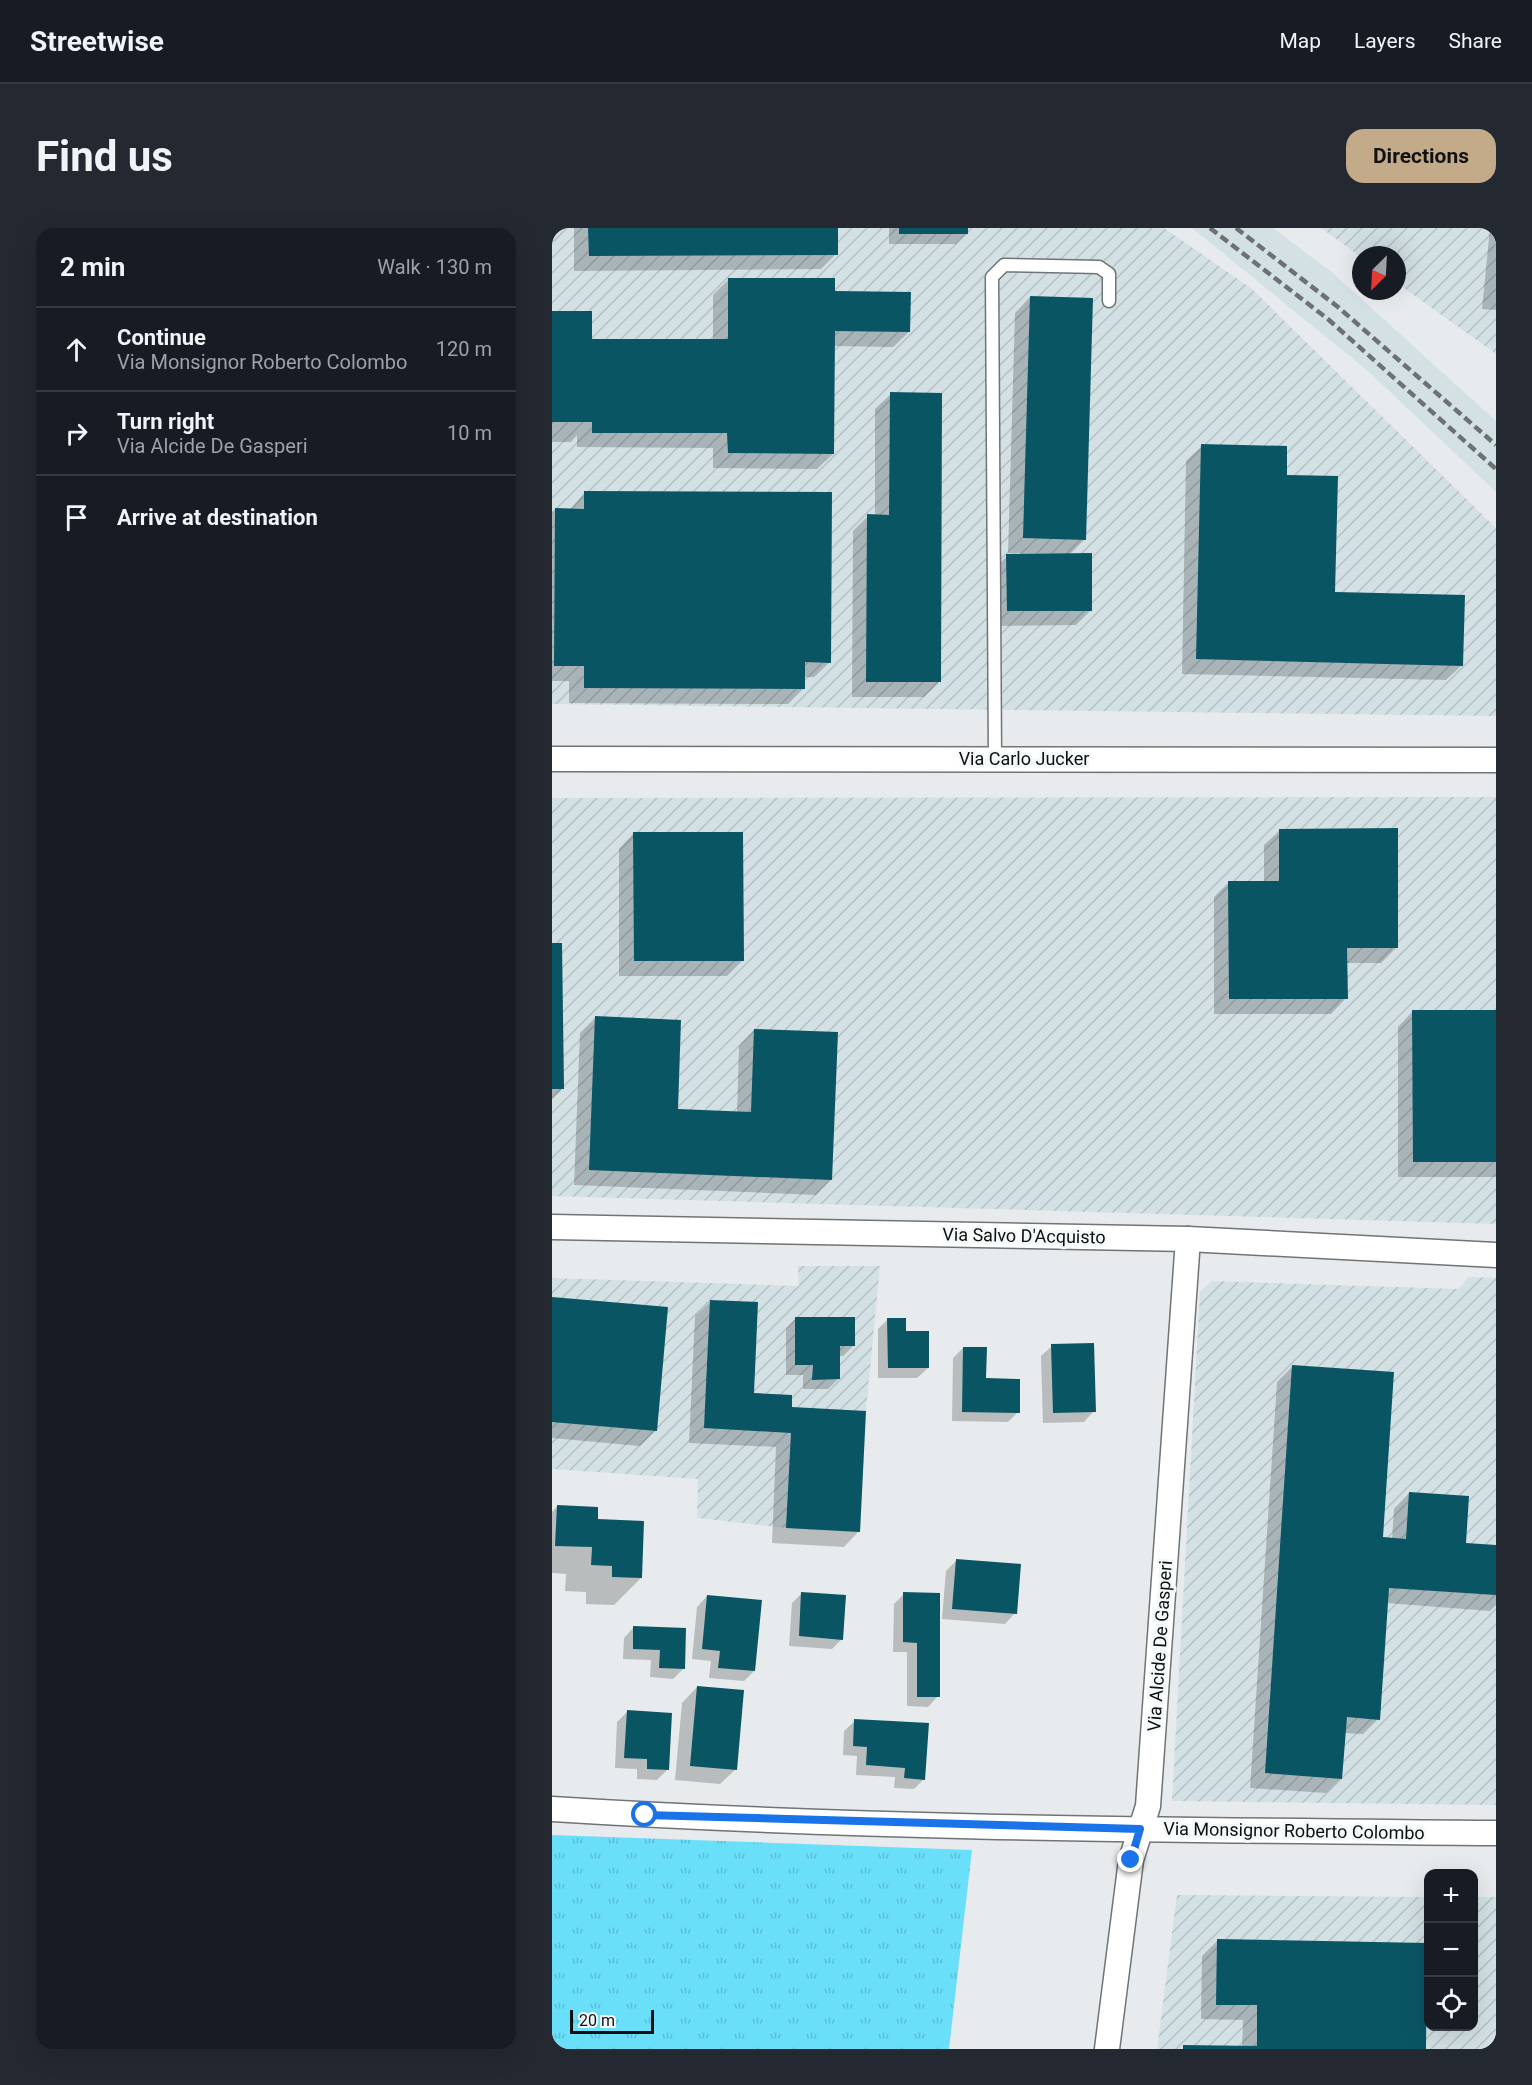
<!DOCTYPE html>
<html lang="en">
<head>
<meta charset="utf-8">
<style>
  :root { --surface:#171b24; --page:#242831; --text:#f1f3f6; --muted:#9ea1a6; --line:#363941; --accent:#c3ab8a }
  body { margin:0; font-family:Roboto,sans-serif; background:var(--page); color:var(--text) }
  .controls { position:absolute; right:18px; bottom:18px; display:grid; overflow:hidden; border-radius:12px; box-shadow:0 6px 24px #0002 }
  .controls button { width:54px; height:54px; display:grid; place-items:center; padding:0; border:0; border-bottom:2px solid var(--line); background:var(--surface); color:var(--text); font:30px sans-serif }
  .compass { position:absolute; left:800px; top:18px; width:54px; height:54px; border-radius:50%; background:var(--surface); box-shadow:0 6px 24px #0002; rotate:204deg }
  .scale { position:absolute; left:18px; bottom:15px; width:84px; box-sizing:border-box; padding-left:6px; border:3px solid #0e1010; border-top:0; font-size:16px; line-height:21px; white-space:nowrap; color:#0e1010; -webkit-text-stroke:4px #f4f9fa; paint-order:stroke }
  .stop { position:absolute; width:18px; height:18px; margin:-14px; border:4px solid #1a73e8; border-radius:50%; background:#fff }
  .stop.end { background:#1a73e8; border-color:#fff; box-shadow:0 2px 6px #0008 }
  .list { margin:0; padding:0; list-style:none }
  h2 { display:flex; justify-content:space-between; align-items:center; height:78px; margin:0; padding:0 24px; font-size:26px }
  h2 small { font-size:20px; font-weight:400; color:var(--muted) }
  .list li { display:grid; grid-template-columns:39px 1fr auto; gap:18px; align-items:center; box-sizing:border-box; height:84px; padding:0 24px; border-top:2px solid var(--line) }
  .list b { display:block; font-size:22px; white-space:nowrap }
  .list p { margin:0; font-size:20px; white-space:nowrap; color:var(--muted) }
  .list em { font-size:20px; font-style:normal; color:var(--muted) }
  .icon { flex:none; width:33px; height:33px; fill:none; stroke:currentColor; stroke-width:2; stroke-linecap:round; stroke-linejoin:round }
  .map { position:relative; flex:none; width:944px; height:1821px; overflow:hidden; border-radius:18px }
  header { display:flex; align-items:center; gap:36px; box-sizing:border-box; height:84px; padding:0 30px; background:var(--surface); border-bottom:2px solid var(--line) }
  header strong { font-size:28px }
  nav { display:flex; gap:33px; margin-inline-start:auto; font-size:21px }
  .intro { display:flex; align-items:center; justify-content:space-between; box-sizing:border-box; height:144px; padding:0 36px }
  h1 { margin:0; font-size:42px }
  .button { padding:15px 27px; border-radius:18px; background:var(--accent); color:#111; font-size:21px; font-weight:700 }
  main { display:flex; gap:36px; padding:0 36px }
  aside { flex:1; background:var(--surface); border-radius:18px; box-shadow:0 6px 24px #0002 }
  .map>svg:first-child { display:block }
</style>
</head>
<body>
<header>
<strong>Streetwise</strong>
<nav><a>Map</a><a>Layers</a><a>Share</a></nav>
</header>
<div class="intro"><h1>Find us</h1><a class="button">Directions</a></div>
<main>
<aside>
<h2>2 min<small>Walk · 130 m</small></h2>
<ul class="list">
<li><svg class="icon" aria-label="ahead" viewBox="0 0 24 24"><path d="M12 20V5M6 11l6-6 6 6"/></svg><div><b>Continue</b><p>Via Monsignor Roberto Colombo</p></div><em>120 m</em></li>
<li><svg class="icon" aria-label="right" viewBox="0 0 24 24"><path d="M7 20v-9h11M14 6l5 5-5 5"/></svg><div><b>Turn right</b><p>Via Alcide De Gasperi</p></div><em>10 m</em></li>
<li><svg class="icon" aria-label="arrive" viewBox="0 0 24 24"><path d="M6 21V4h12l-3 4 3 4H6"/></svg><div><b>Arrive at destination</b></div></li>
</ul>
</aside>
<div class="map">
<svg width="944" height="1821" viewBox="0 0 944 1821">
  <defs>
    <pattern id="industrial-furrows" width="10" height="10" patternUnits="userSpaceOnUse" patternTransform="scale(1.5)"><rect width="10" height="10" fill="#d3e1e5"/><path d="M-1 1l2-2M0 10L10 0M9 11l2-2" fill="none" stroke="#b4c0c3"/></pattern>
    <pattern id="grass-tufts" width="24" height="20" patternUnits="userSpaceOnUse" patternTransform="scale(1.5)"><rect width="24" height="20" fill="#6adff9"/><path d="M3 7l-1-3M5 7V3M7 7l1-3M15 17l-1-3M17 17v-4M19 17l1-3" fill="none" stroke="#5bbed4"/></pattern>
  </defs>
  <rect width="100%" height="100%" fill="#e7ebed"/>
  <path fill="#d3e1e5" d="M640,0H721L782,46L944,193V264L816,143Z"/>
  <g fill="url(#industrial-furrows)">
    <path d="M0,0H612L700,61L944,300V488L0,476Z"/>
    <path d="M769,0H944V126L845,55V27L809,29Z"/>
    <path d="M944,569V996L0,968V570Z"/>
    <path d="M246,1038H328L314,1183L308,1304L234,1300L145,1290L146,1251L0,1241V1050L247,1058Z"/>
    <path d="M917,1049L944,1050V1577L620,1573L648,1064L660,1053L906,1061Z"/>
    <path d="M625,1667L876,1669V1798H922V1669H944V1821H605Z"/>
  </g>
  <path fill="url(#grass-tufts)" d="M0,1607L420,1622L397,1821H0Z"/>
  <g fill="#0003">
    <path d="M22,0H284V26L269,41L22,43Z"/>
    <path d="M337,0H414V6L404,16H337Z"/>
    <path d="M938,0H944V82L930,81Z"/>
    <path d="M177,51L282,64L357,104L341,119L281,118V226L265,241L161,240V220L25,219V207L19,214H0V85L39,112L161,113V67Z"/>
    <path d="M478,69L533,311L517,327L539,382L524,397L440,398V343L455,328H467V325H456L463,85Z"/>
    <path d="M339,166L387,454L372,469H300L301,303L316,288H323V181Z"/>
    <path d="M650,218L733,249L782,366L910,437L894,452L630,446L634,233Z"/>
    <path d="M33,264L278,434L262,449H252V460L236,476L17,475V453H0V285L4,282H18Z"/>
    <path d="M728,602L845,719L829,735H794V770L779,786H662V669L677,654H712V617Z"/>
    <path d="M82,605L190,733L175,748H67V621Z"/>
    <path d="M0,716L11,860L0,871Z"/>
    <path d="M861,783L944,784V949H846V799Z"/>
    <path d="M43,790L124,882L185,885L187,818L202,802L279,951L264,967L22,957L28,805Z"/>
    <path d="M0,1070L104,1202L88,1218L0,1210Z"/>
    <path d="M159,1073L201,1167L239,1181L307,1303L292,1319L220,1315L224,1219L137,1215L143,1088Z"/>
    <path d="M244,1090L301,1118L291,1128H286V1151L276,1161H251V1147H234V1101Z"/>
    <path d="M336,1091L353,1104L376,1140L365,1150H326V1101Z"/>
    <path d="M500,1118L542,1183L532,1194L491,1195L489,1128Z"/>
    <path d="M411,1120L433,1152L466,1184L456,1194L400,1193L401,1130Z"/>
    <path d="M741,1138L829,1311H840L842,1281L857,1265L912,1316L944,1319V1377L938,1383L834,1375L826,1491L811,1506L792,1505L789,1550L774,1565L698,1560L725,1154Z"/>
    <path d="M5,1279L44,1292L89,1350L62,1377L34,1376V1364L13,1363L14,1346L0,1345V1284Z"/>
    <path d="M404,1333L463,1385L453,1396L390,1391L394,1343Z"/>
    <path d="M250,1365L290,1411L280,1421L237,1418L240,1375Z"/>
    <path d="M352,1366L386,1468L376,1479L355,1478V1424H341L342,1376Z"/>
    <path d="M155,1368L202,1443L192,1453L157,1450L159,1433L140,1431L145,1379Z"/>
    <path d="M82,1399L131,1441L121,1451L98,1449L99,1432L71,1431L72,1410Z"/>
    <path d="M145,1459L184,1541L168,1556L123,1552L130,1475Z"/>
    <path d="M75,1484L115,1542L105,1552L85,1551V1541L63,1540L65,1494Z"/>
    <path d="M303,1493L372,1551L362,1561L342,1560L343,1549L304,1547L305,1528L291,1527L292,1503Z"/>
    <path d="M665,1713L872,1821H629L690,1820L691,1792L649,1791L650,1728Z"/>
  </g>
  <g fill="#0a5564">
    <path d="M36,0H286V27L37,28Z"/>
    <rect x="347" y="0" width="69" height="6"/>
    <path d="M176,50H283V63L359,64L358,104L283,103L282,226L176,225L175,205H40V194H0V83H40V111H176Z"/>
    <path d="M478,68L541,70L534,312L471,310Z"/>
    <path d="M338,164L390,165L389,454H314L315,286L337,287Z"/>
    <path d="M649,216L735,218V247L786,248L783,364L913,367L911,438L644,431Z"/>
    <path d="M32,263L280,264L279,435L253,434V461L32,460V438H2L3,280L32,281Z"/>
    <path d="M540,325V383H455L454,326Z"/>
    <path d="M846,600V720H795L796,771H677L676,653H727V601Z"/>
    <path d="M81,604H191L192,733H82Z"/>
    <path d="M0,715H10L12,861H0Z"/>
    <path d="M860,782H944V934H861Z"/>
    <path d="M43,788L129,792L126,881L199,884L202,801L286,804L280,952L37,942Z"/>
    <path d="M0,1069L116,1079L105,1203L0,1194Z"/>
    <path d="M158,1072L206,1074L202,1165L240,1167V1179L314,1183L308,1304L234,1300L239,1205L152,1200Z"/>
    <path d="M243,1089H303V1118H288V1151L260,1152L261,1137H243Z"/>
    <path d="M335,1090H354V1103H377V1140H336Z"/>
    <path d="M542,1115L544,1184L501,1185L499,1116Z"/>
    <path d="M411,1119H435L434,1150L468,1151V1185L410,1184Z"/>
    <path d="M740,1137L842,1144L831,1309L854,1311L857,1264L917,1268L914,1315L944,1317V1367L837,1360L828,1492L795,1489L790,1551L713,1545Z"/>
    <path d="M5,1277L46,1279V1291L92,1293L90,1350L60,1349V1338L39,1337L40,1319L3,1318Z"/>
    <path d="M404,1331L469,1336L465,1386L400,1381Z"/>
    <path d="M249,1364L294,1367L291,1412L247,1408Z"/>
    <path d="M351,1364L388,1365V1469H365V1415L351,1414Z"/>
    <path d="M155,1367L210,1372L203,1443L166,1440L168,1423L150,1421Z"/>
    <path d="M81,1398L134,1400L133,1441L107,1440L108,1422L81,1421Z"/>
    <path d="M145,1458L192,1462L185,1542L138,1538Z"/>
    <path d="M75,1482L120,1485L117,1542L95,1541V1531L72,1530Z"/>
    <path d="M302,1491L377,1495L373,1552L352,1550L353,1540L314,1537L315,1519L301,1518Z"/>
    <path d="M665,1711L875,1715L874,1821H631V1817L705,1818V1777H664Z"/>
  </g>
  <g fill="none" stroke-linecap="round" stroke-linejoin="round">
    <defs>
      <path id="service" d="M443,531L440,49L452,37L547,39L557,46V73"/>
      <g id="minor">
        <path d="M0,531L944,532"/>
        <path d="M0,999L636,1011L944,1027"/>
        <path d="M0,1581C314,1601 629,1602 944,1605"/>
        <path d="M555,1821L579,1632L596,1578L636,1011"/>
      </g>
    </defs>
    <use href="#service" stroke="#707476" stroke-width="15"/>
    <use href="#minor" stroke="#707476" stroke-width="27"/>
    <use href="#service" stroke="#fff" stroke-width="12"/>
    <use href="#minor" stroke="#fff" stroke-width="24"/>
    <g stroke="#6e7172" stroke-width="4.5" stroke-dasharray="9 4.5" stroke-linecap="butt">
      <path d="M658,0L777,92L944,241"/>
      <path d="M684,0L786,79L944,217"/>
    </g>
  </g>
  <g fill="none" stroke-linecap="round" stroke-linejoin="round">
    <path stroke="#1a73e8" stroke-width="8" d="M93,1587L588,1601L579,1632"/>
  </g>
  <g text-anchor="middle" stroke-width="6" stroke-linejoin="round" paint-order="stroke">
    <g font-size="18" fill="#0e1010" stroke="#f4f9fa">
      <text x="472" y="537">Via Carlo Jucker</text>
      <text transform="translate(472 1008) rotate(1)" y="6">Via Salvo D'Acquisto</text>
      <text transform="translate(608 1418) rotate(-86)" y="6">Via Alcide De Gasperi</text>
      <text transform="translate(742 1603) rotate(1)" y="6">Via Monsignor Roberto Colombo</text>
    </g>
  </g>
</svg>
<div class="controls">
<button>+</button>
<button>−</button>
<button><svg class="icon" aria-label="locate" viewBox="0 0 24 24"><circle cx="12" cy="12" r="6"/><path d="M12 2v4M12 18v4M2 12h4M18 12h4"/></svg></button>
</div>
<svg class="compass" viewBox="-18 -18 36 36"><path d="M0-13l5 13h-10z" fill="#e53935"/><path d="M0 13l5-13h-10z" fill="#9ea1a6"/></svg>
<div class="scale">20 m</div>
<div class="stop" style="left:93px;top:1587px"></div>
<div class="stop end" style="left:579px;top:1632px"></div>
</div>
</main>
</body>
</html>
